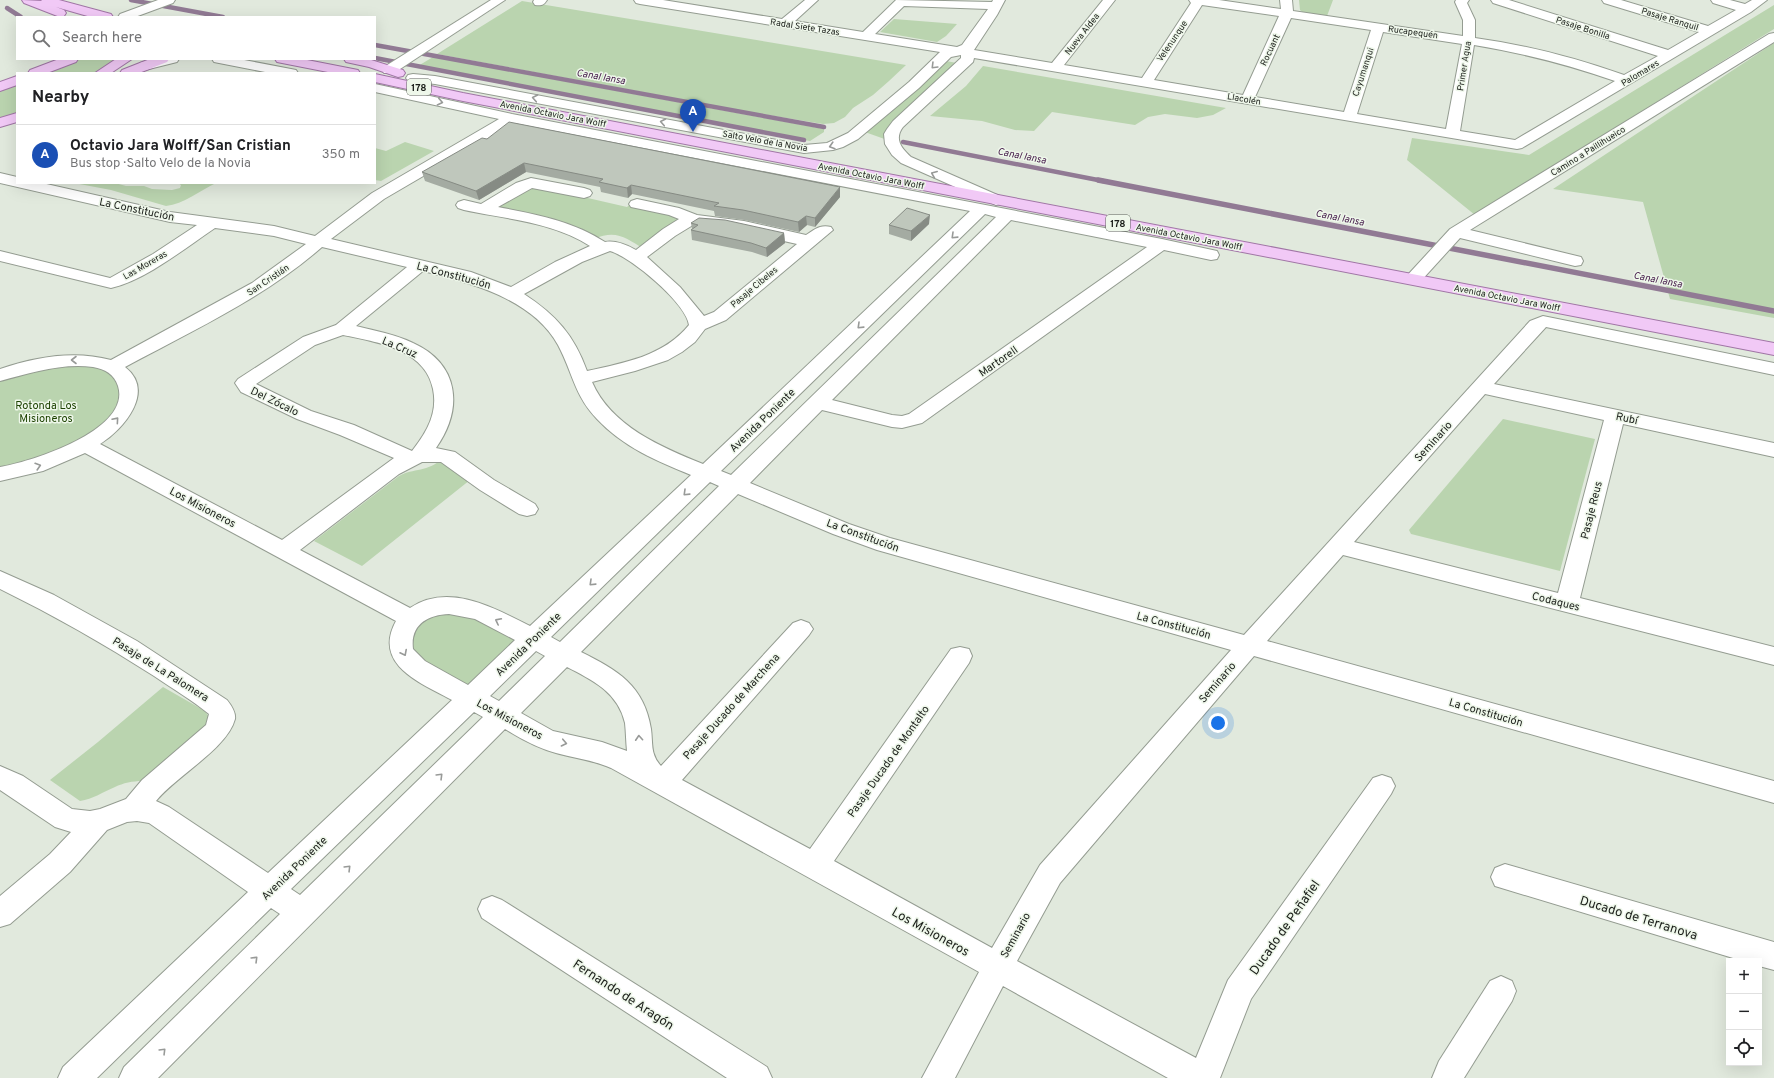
<!DOCTYPE html>
<html lang="en">
<head>
<meta charset="utf-8">
<style>
  :root { --surface:#fff; --page:#f2f2f2; --text:#202124; --muted:#757577; --line:#e0e0e0; --accent:#1a73e8 }
  body { margin:0; font-family:Overpass,sans-serif; background:var(--page); color:var(--text) }
  .controls { position:absolute; right:12px; bottom:12px; display:grid; overflow:hidden; border-radius:0px; box-shadow:0 4px 16px #0002 }
  .controls button { width:36px; height:36px; display:grid; place-items:center; padding:0; border:0; border-bottom:1px solid var(--line); background:var(--surface); color:var(--text); font:20px sans-serif }
  .you { position:absolute; left:1218px; top:723px; width:14px; height:14px; margin:-10px; border:3px solid #fff; border-radius:50%; background:#1a73e8; box-shadow:0 0 0 6px #1a73e833 }
  .badge { display:grid; place-items:center; width:26px; height:26px; border-radius:50%; background:var(--accent); color:#fff; font-size:13px; font-weight:700 }
  .pin { position:absolute; translate:-50% -33px; filter:drop-shadow(0 1px 2px #0008) }
  .pin::after { content:''; position:absolute; top:21px; width:14px; height:12px; background:inherit; clip-path:polygon(0 0,100% 0,50% 100%) }
  .list { margin:0; padding:0; list-style:none }
  h2 { display:flex; justify-content:space-between; align-items:center; height:52px; margin:0; padding:0 16px; font-size:17px }
  h2 small { font-size:13px; font-weight:400; color:var(--muted) }
  .list li { display:grid; grid-template-columns:26px 1fr auto; gap:12px; align-items:center; box-sizing:border-box; height:60px; padding:0 16px; border-top:1px solid var(--line) }
  .list b { display:block; font-size:15px; white-space:nowrap }
  .list p { margin:0; font-size:13px; white-space:nowrap; color:var(--muted) }
  .list em { font-size:13px; font-style:normal; color:var(--muted) }
  .icon { flex:none; width:22px; height:22px; fill:none; stroke:currentColor; stroke-width:2; stroke-linecap:round; stroke-linejoin:round }
  .map { position:relative; flex:none; width:1774px; height:1078px; overflow:hidden }
  .search { position:absolute; background:var(--surface); box-shadow:0 4px 16px #0002; left:16px; top:16px; width:360px; height:44px; display:flex; align-items:center; gap:10px; box-sizing:border-box; padding:0 14px; border-radius:0px; color:var(--muted); font-size:15px }
  .panel { position:absolute; background:var(--surface); box-shadow:0 4px 16px #0002; left:16px; top:72px; width:360px; height:112px; border-radius:0px }
  .map>svg:first-child { display:block }
</style>
</head>
<body>
<div class="map">
<svg width="1774" height="1078" viewBox="0 0 1774 1078">
  <rect width="100%" height="100%" fill="#e1e9dd"/>
  <g fill="#bad4af">
    <path d="M1299,0H1333L1327,16L1303,13L1300,10Z"/>
    <path d="M522,1L906,65L889,81L873,95L853,108L845,117L834,123L823,124L744,111L437,54Z"/>
    <path d="M1774,5V29L1475,215L1407,160L1412,138L1529,155Z"/>
    <path d="M894,19L957,24L946,36L937,42L880,32Z"/>
    <path d="M1774,43V318L1670,299L1643,202L1553,189Z"/>
    <path d="M433,57L824,129V132L810,141L456,74L409,66L401,67L405,64L418,66Z"/>
    <path d="M78,59H118L94,73H41Z"/>
    <path d="M946,61L957,63L903,116L893,142L862,131Z"/>
    <path d="M983,66L1226,108L1213,115L1197,118L1165,114L1148,117L1135,125L1052,112L1034,131L1015,130L982,121L930,116L966,86Z"/>
    <path d="M17,82V113L0,120V89Z"/>
    <path d="M405,142L434,151L381,181L375,180V148L386,151Z"/>
    <path d="M74,183H115L126,186H144L152,189L172,190L180,188L181,185L178,183H216C199,191 184,204 166,206L111,190Z"/>
    <path d="M531,185L627,207L630,204L687,217L644,249C626,238 616,229 594,239L489,209Z"/>
    <path d="M87,364L107,370L122,385L116,412L83,442L0,470V379L19,372Z"/>
    <path d="M1503,419L1595,439L1560,571L1411,534L1409,530Z"/>
    <path d="M441,459L470,480L362,566L314,541L399,476C413,468 429,472 441,459Z"/>
    <path d="M457,610L521,638L467,689L422,665L404,643L410,623Z"/>
    <path d="M163,687L205,711L209,717L207,724L142,781C133,781 123,783 115,787C103,792 93,799 80,801L50,780L98,742Z"/>
  </g>
  <g fill="none" stroke-linecap="round" stroke-linejoin="round">
    <g stroke="#917a94" stroke-width="4.5">
      <path d="M131,0L223,17"/>
      <path d="M7,8L21,17"/>
      <path d="M375,45L824,127"/>
      <path d="M375,58L804,140"/>
      <path d="M903,142L1103,181"/>
    </g>
    <path stroke="#917a94" stroke-width="5.5" d="M1098,180L1774,311"/>
    <defs>
      <g id="minor">
        <path d="M158,0H175L173,3L135,17H118L120,14Z"/>
        <path d="M491,0H505L394,73H384L382,70L384,67Z"/>
        <path d="M534,0H547C544,5 541,6 535,5L533,2Z"/>
        <path d="M634,0H663L782,19L805,0H818L795,21L863,32L896,0L992,2L993,0H1005L997,15L974,50L1052,63L1103,0H1115L1064,65L1142,78L1191,3L1189,0H1219L1281,9L1280,0H1292L1293,11L1463,36V20L1455,2L1456,0H1469L1467,3L1475,20V38C1526,45 1576,58 1624,75L1658,56L1493,3L1491,0H1509L1668,50L1699,32L1604,3L1602,0H1621L1708,26L1736,10L1713,3L1711,0H1730L1745,4L1752,0H1767L1751,12L1522,148L1517,149L974,58L973,62L903,127C894,139 901,148 911,157L1002,197L1004,200L1002,203L996,205L901,163L892,155L885,144L884,134L887,129L893,121L961,58V55L951,57L919,88L858,139L843,147L833,150L804,153L435,84L408,81L406,78L408,75L413,74L435,76L804,145L827,143L848,133L909,82L940,52L640,4L636,3ZM1202,5L1279,16L1243,95L1154,80ZM904,6L988,9L962,45L957,47L875,34ZM1291,18L1371,30L1344,112L1255,97ZM1383,32L1462,44L1446,129L1357,114ZM1474,45C1522,53 1569,65 1615,81L1515,140L1460,131Z"/>
        <path d="M1774,33V42L1470,230L1581,257L1583,261L1581,265L1575,266L1460,238L1419,283L1413,284L1407,283L1404,279L1450,229L1769,34Z"/>
        <path d="M157,59H179L177,62L145,70L140,69L138,66L140,63Z"/>
        <path d="M212,59H239L291,69L296,70L298,73H270L219,63L214,62Z"/>
        <path d="M375,84L512,114L1162,239L1217,251L1219,255L1217,259L1211,260L1164,250L922,423L902,428L892,427L822,410L750,483L849,524L890,538L1244,635L1530,321L1543,316L1774,363V375L1546,327L1494,384L1774,443V457L1623,424L1580,598L1774,647V665L1343,555L1267,641L1774,781V803L1254,656L1060,883L1017,961L1196,1058L1228,980L1373,778L1382,775L1391,778L1395,786L1391,794L1251,999L1220,1078H1168L1003,986L955,1078H922L979,972L611,768C593,760 574,758 556,753C537,748 521,739 505,729L158,1078H119L124,1067L280,914L271,908L97,1078H58L63,1067L248,892L149,823L137,821L127,822L107,830L70,872L10,924L0,927V896L50,854L71,832L55,827L0,790V766L23,776L72,809L90,811L100,809L126,799L142,780L206,725L209,714C192,700 173,689 154,676C104,644 53,615 0,589V571L54,595L137,641L227,700C231,705 236,712 235,719C227,749 176,776 156,801L169,807L268,873L452,700C421,683 372,665 396,621L85,453L43,471L0,481V467C31,462 132,430 118,386C114,374 105,369 93,367C61,363 31,373 0,381V369C35,357 74,350 111,360L252,283L306,244L274,236L215,228C185,248 146,280 111,288L0,261V251L110,278L153,254L197,225L170,222L0,183V173L17,177V183H42L170,212L274,226L315,236L372,193L499,119L375,92ZM514,123L970,211L703,464C661,447 611,426 592,382L635,371L668,360L682,352L695,342L705,329L726,320L833,230L831,227C820,224 814,230 806,235L744,221L697,215L679,208L637,199L631,201L629,204L631,207L669,215L679,219L663,229L636,250C627,245 616,240 605,242C573,221 535,214 498,207L532,188L584,198L590,196L592,193L590,190L584,188L531,178L516,183L481,204L464,200L458,202L456,205L458,208L464,210C506,219 553,222 590,246L555,262L511,287L471,272L331,239L384,199ZM985,214L996,217L731,475L721,471ZM1011,220L1147,247L909,414L902,416L892,415L832,400ZM693,225L726,228L797,244L714,312L704,316L680,287L647,257L675,236ZM322,247L407,267L336,325L303,337L238,379L235,383L241,392L297,419L340,435L394,458L282,540L100,444C124,429 156,391 125,367C192,331 264,298 322,247ZM610,251C631,257 686,303 689,325C664,356 624,363 587,371C574,335 556,315 524,294L582,262ZM423,271C469,282 533,299 558,345C573,373 574,395 597,419C623,447 657,461 691,475L530,626C494,608 449,582 410,608L300,550L399,474L422,462H441L480,490L519,514L527,516L535,514L538,509L535,504L494,480L455,452L436,448C464,408 459,364 413,343C395,334 375,331 356,326ZM343,335C377,342 425,349 433,389C438,413 427,432 412,451L354,425L311,411L256,384L315,345ZM1485,394L1604,420L1558,593L1354,542ZM710,482L719,486L560,642L551,637ZM738,494L833,534L877,550L1231,650L1040,865L992,948L834,861L969,663L972,656L969,649L960,647L951,649L810,849L682,780L809,635L813,629L809,623L801,620L793,623L661,766C650,754 653,744 651,729C644,685 617,670 581,652ZM449,614L475,619L515,640L468,685L425,661L413,649C410,625 427,615 449,614ZM536,651L545,656L499,701L490,696ZM567,667C592,680 618,692 625,723C626,732 626,742 627,751L602,742L553,731L521,713ZM474,712L483,717L300,895L291,889Z"/>
        <path d="M1505,864L1774,942V970L1759,966V961H1743L1495,886L1491,877L1495,868Z"/>
        <path d="M492,896L502,900L767,1067L772,1078H727L482,918L478,909L482,900Z"/>
        <path d="M1501,976L1512,981L1516,991L1512,1001L1464,1078H1432L1439,1061L1490,981Z"/>
      </g>
      <g id="major">
        <path d="M22,0L42,1L41,0H59L111,14L113,17H91L56,7L64,10L66,13L64,16L60,17L24,3Z"/>
        <path d="M59,59H78L76,62L47,73H28L30,70Z"/>
        <path d="M116,59H132L111,73H95Z"/>
        <path d="M150,59H169L167,62L139,73H120L122,70Z"/>
        <path d="M275,59H302L353,69L358,70L360,73H333L282,63L277,62Z"/>
        <path d="M344,59H368L403,70L405,73L403,76L398,77L369,67L346,62Z"/>
        <path d="M375,74L463,93L1774,343V355L463,101L375,82Z"/>
        <path d="M17,76V85L0,91V82Z"/>
        <path d="M17,113V122L0,127V118Z"/>
      </g>
    </defs>
    <use href="#minor" stroke="#949c91" stroke-width="2"/>
    <use href="#major" stroke="#a076a5" stroke-width="2"/>
    <use href="#minor" fill="#fff" fill-rule="evenodd"/>
    <use href="#major" fill="#f1c9f6" fill-rule="evenodd"/>
  </g>
  <g fill="#a4aba2">
    <path d="M487,139L840,197L815,227L807,225L799,232L744,220L715,216L714,211L632,194L628,198L601,192L600,187L526,172L479,200L425,181L422,172Z"/>
    <path d="M691,223L784,233L785,243L767,257L752,252L692,240L691,230L692,229Z"/>
    <path d="M929,224L911,241L889,234V225Z"/>
  </g>
  <g fill="#868b84">
    <path d="M524,163L526,172L479,200L476,191Z"/>
    <path d="M631,185L632,194L628,198L627,188Z"/>
    <path d="M840,187V197L815,227V218Z"/>
    <path d="M930,215L929,224L911,241V231Z"/>
    <path d="M806,216L807,225L799,232L798,222Z"/>
    <path d="M784,233L785,243L767,257L766,248Z"/>
  </g>
  <g fill="#bfc7bc" stroke="#868b84">
    <path d="M509,122L840,187L815,218L806,216L798,222L743,210L714,206L719,203L631,185L627,188L599,182L603,179L524,163L476,191L422,172L482,138L487,139Z"/>
    <path d="M907,208L930,215L911,231L889,225Z"/>
    <path d="M699,218L725,220L784,233L766,248L751,243L691,230L698,225L691,223Z"/>
  </g>
  <defs><path id="oneway-chevron" d="M-2-3.5L2.5 0L-2 3.5" fill="none" stroke-width="1.6" stroke-linecap="round" stroke-linejoin="round"/></defs>
  <g stroke="#989a98">
    <use href="#oneway-chevron" transform="translate(934 66) rotate(135)"/>
    <use href="#oneway-chevron" transform="translate(535 98) rotate(-169)"/>
    <use href="#oneway-chevron" transform="translate(440 102) rotate(12)"/>
    <use href="#oneway-chevron" transform="translate(663 122) rotate(-169)"/>
    <use href="#oneway-chevron" transform="translate(832 146) rotate(163)"/>
    <use href="#oneway-chevron" transform="translate(934 174) rotate(-157)"/>
    <use href="#oneway-chevron" transform="translate(954 236) rotate(136)"/>
    <use href="#oneway-chevron" transform="translate(860 326) rotate(136)"/>
    <use href="#oneway-chevron" transform="translate(74 360) rotate(-180)"/>
    <use href="#oneway-chevron" transform="translate(116 420) rotate(-49)"/>
    <use href="#oneway-chevron" transform="translate(38 466) rotate(-17)"/>
    <use href="#oneway-chevron" transform="translate(686 493) rotate(136)"/>
    <use href="#oneway-chevron" transform="translate(592 583) rotate(136)"/>
    <use href="#oneway-chevron" transform="translate(498 621) rotate(-153)"/>
    <use href="#oneway-chevron" transform="translate(404 653) rotate(63)"/>
    <use href="#oneway-chevron" transform="translate(639 738) rotate(-94)"/>
    <use href="#oneway-chevron" transform="translate(564 743) rotate(12)"/>
    <use href="#oneway-chevron" transform="translate(440 776) rotate(-45)"/>
    <use href="#oneway-chevron" transform="translate(348 868) rotate(-45)"/>
    <use href="#oneway-chevron" transform="translate(255 959) rotate(-45)"/>
    <use href="#oneway-chevron" transform="translate(163 1051) rotate(-45)"/>
  </g>
  <g text-anchor="middle" stroke-width="3" stroke-linejoin="round" paint-order="stroke">
    <g font-size="9" fill="#1b1e1a" stroke="#eef7ea">
      <text transform="translate(1670 19) rotate(17)" y="3">Pasaje Ranquil</text>
      <text transform="translate(805 27) rotate(9)" y="3">Radal Siete Tazas</text>
      <text transform="translate(1583 28) rotate(18)" y="3">Pasaje Bonilla</text>
      <text transform="translate(1413 32) rotate(8)" y="3">Rucapequén</text>
      <text transform="translate(1082 34) rotate(-52)" y="3">Nueva Aldea</text>
      <text transform="translate(1172 41) rotate(-56)" y="3">Velenunque</text>
      <text transform="translate(1270 50) rotate(-65)" y="3">Rocuant</text>
      <text transform="translate(1464 66) rotate(-81)" y="3">Primer Agua</text>
      <text transform="translate(1363 72) rotate(-72)" y="3">Cayumanqui</text>
      <text transform="translate(1640 73) rotate(-31)" y="3">Palomares</text>
      <text transform="translate(1244 99) rotate(10)" y="3">Llacolén</text>
      <text transform="translate(553 114) rotate(11)" y="3">Avenida Octavio Jara Wolff</text>
      <text transform="translate(765 141) rotate(10)" y="3">Salto Velo de la Novia</text>
      <text transform="translate(1588 151) rotate(-32)" y="3">Camino a Paillihueico</text>
      <text transform="translate(871 176) rotate(11)" y="3">Avenida Octavio Jara Wolff</text>
      <text transform="translate(1189 237) rotate(11)" y="3">Avenida Octavio Jara Wolff</text>
      <text transform="translate(145 265) rotate(-30)" y="3">Las Moreras</text>
      <text transform="translate(268 280) rotate(-34)" y="3">San Cristián</text>
      <text transform="translate(754 287) rotate(-40)" y="3">Pasaje Cibeles</text>
      <text transform="translate(1507 298) rotate(11)" y="3">Avenida Octavio Jara Wolff</text>
    </g>
    <g font-size="10" font-style="italic" fill="#411647" stroke="#eef7ea">
      <text transform="translate(601 76) rotate(10)" y="4">Canal Iansa</text>
      <text transform="translate(1022 155) rotate(11)" y="4">Canal Iansa</text>
      <text transform="translate(1340 217) rotate(11)" y="4">Canal Iansa</text>
      <text transform="translate(1658 279) rotate(11)" y="4">Canal Iansa</text>
    </g>
    <g fill="#eef7ea" stroke="#5a5f58" stroke-width="1">
      <rect x="407" y="79" width="24" height="16" rx="3"/>
      <rect x="1106" y="215" width="24" height="16" rx="3"/>
    </g>
    <g font-size="10" font-weight="bold" fill="#1b1e1a">
      <text x="419" y="91">178</text>
      <text x="1118" y="227">178</text>
    </g>
    <g font-size="11" fill="#1b1e1a" stroke="#eef7ea">
      <text transform="translate(137 209) rotate(12)" y="4">La Constitución</text>
      <text transform="translate(454 275) rotate(15)" y="4">La Constitución</text>
      <text transform="translate(400 347) rotate(23)" y="4">La Cruz</text>
      <text transform="translate(998 361) rotate(-35)" y="4">Martorell</text>
      <text transform="translate(275 401) rotate(26)" y="4">Del Zócalo</text>
      <text transform="translate(1627 418) rotate(12)" y="4">Rubí</text>
      <text transform="translate(762 420) rotate(-44)" y="4">Avenida Poniente</text>
      <text transform="translate(1433 441) rotate(-48)" y="4">Seminario</text>
      <text transform="translate(203 507) rotate(28)" y="4">Los Misioneros</text>
      <text transform="translate(1591 510) rotate(-76)" y="4">Pasaje Reus</text>
      <text transform="translate(863 535) rotate(20)" y="4">La Constitución</text>
      <text transform="translate(1556 601) rotate(14)" y="4">Codaques</text>
      <text transform="translate(1174 625) rotate(15)" y="4">La Constitución</text>
      <text transform="translate(528 644) rotate(-44)" y="4">Avenida Poniente</text>
      <text transform="translate(161 669) rotate(32)" y="4">Pasaje de La Palomera</text>
      <text transform="translate(1217 682) rotate(-49)" y="4">Seminario</text>
      <text transform="translate(731 706) rotate(-48)" y="4">Pasaje Ducado de Marchena</text>
      <text transform="translate(1486 712) rotate(16)" y="4">La Constitución</text>
      <text transform="translate(510 719) rotate(28)" y="4">Los Misioneros</text>
      <text transform="translate(888 761) rotate(-55)" y="4">Pasaje Ducado de Montalto</text>
      <text transform="translate(294 868) rotate(-44)" y="4">Avenida Poniente</text>
      <text transform="translate(1015 935) rotate(-61)" y="4">Seminario</text>
    </g>
    <g font-size="11" fill="#1e4303" stroke="#eef7ea">
      <text x="46" y="409">Rotonda Los<tspan x="46" dy="13">Misioneros</tspan></text>
    </g>
    <g font-size="13" fill="#1b1e1a" stroke="#eef7ea">
      <text transform="translate(1639 917) rotate(17)" y="5">Ducado de Terranova</text>
      <text transform="translate(1284 927) rotate(-55)" y="5">Ducado de Peñafiel</text>
      <text transform="translate(931 931) rotate(29)" y="5">Los Misioneros</text>
      <text transform="translate(624 994) rotate(33)" y="5">Fernando de Aragón</text>
    </g>
  </g>
</svg>
<div class="controls">
<button>+</button>
<button>−</button>
<button><svg class="icon" aria-label="locate" viewBox="0 0 24 24"><circle cx="12" cy="12" r="6"/><path d="M12 2v4M12 18v4M2 12h4M18 12h4"/></svg></button>
</div>
<div class="you"></div>
<div class="pin badge" style="left:693px;top:132px;background:#1a4fb4">A</div>
<div class="search"><svg class="icon" aria-label="search" viewBox="0 0 24 24"><circle cx="10" cy="10" r="6"/><path d="M15 15l6 6"/></svg>Search here</div>
<section class="panel">
<h2>Nearby<small></small></h2>
<ul class="list">
<li><span class="badge" style="background:#1a4fb4">A</span><div><b>Octavio Jara Wolff/San Cristian</b><p>Bus stop · Salto Velo de la Novia</p></div><em>350 m</em></li>
</ul>
</section>
</div>
</body>
</html>
